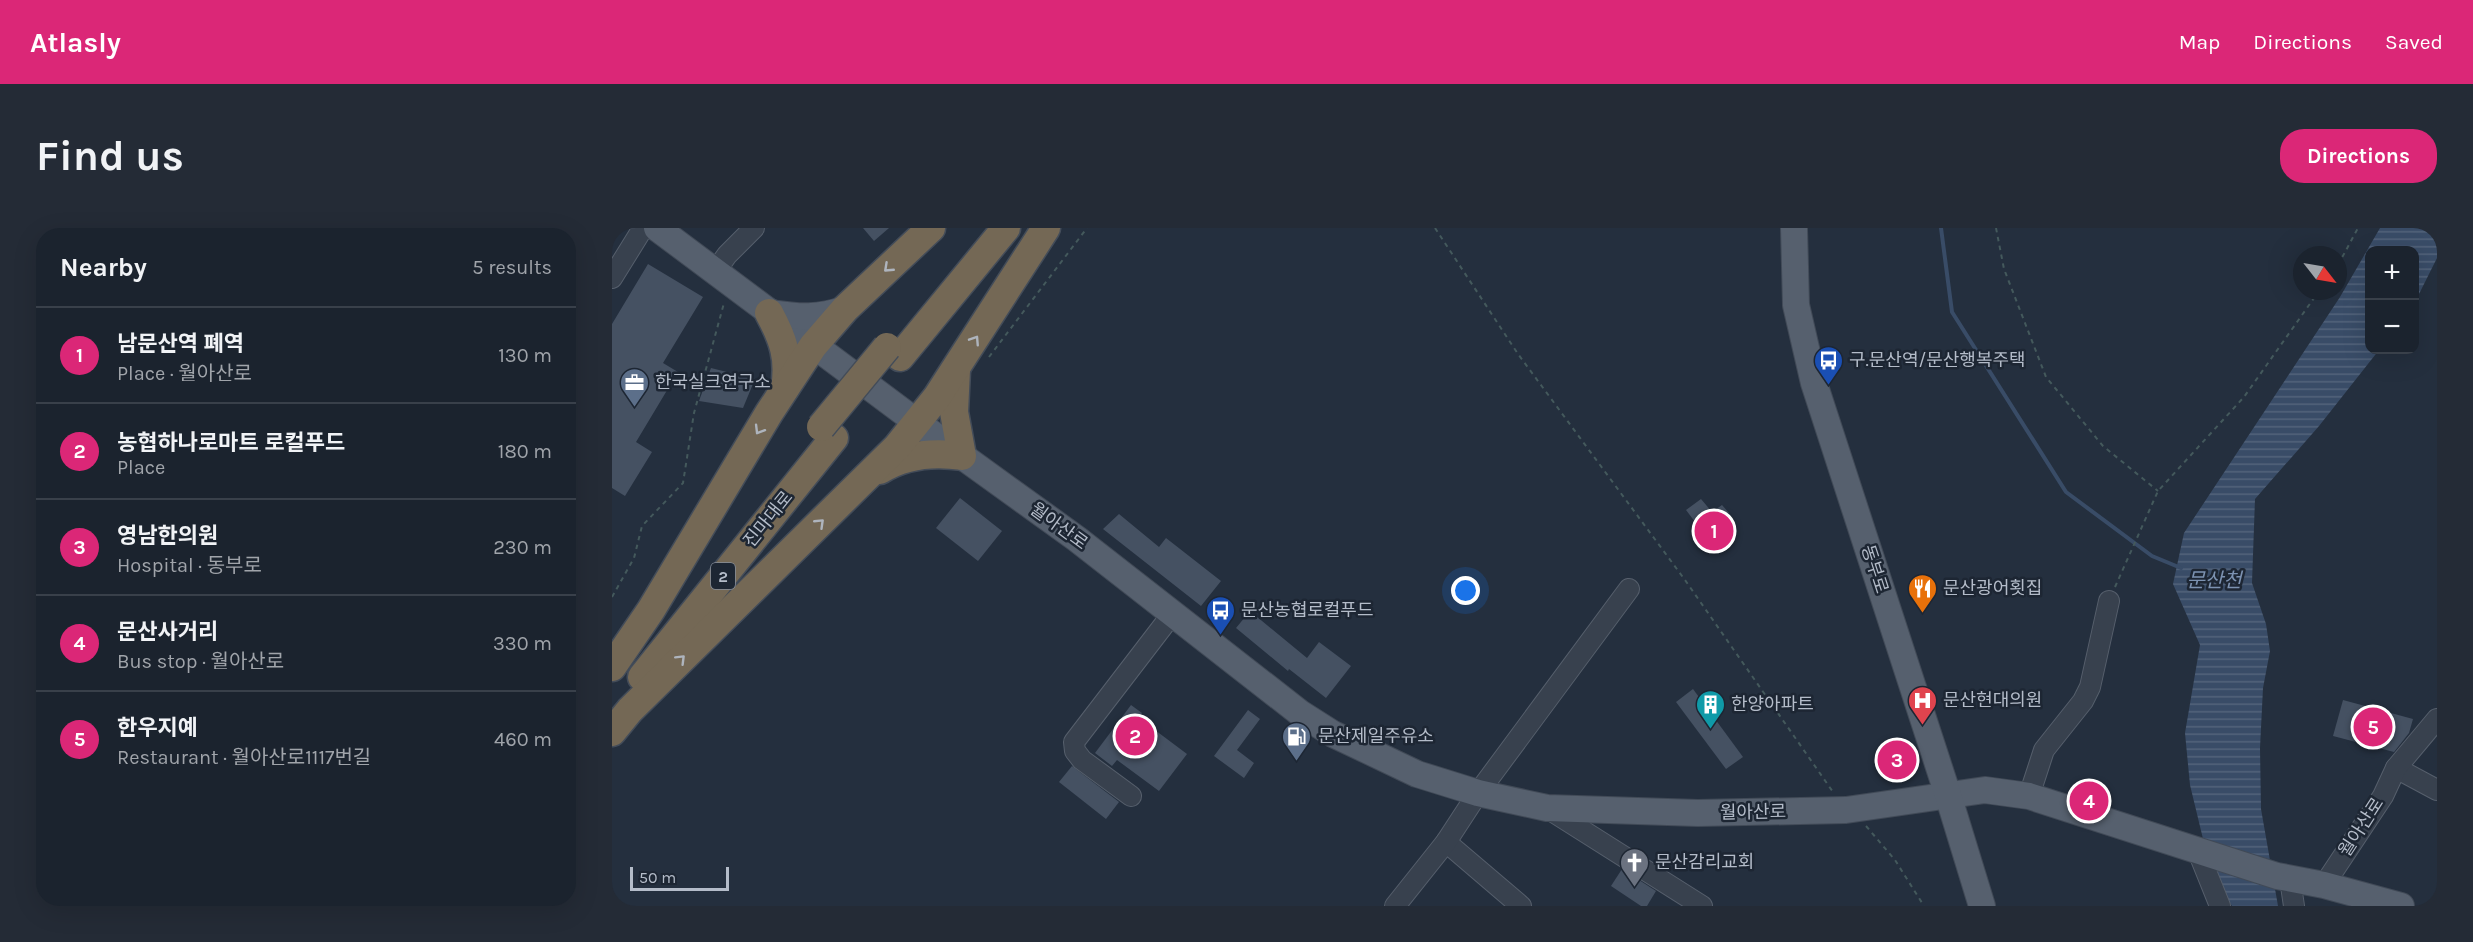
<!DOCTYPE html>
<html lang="en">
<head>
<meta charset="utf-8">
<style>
  :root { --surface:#1b232e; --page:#242b36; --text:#f1f3f6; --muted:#a0a4aa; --line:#39404a; --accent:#db2777 }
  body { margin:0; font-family:Karla,"Noto Sans KR",sans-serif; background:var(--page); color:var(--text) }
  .controls { position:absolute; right:18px; top:18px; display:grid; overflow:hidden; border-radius:12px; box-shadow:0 6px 24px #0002 }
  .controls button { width:54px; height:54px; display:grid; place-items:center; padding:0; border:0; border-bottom:2px solid var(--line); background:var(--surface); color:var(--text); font:30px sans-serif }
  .compass { position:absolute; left:1681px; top:18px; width:54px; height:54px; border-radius:50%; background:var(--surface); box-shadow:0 6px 24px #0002; rotate:121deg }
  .scale { position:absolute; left:18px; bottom:15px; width:99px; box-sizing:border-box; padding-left:6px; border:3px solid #b4bcc9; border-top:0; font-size:16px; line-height:21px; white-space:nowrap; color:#b4bcc9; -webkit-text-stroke:4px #1d2633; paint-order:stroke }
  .you { position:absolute; left:854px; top:363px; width:21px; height:21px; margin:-15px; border:4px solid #fff; border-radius:50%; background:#1a73e8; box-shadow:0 0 0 9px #1a73e833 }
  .badge { display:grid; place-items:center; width:39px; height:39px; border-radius:50%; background:var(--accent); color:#fff; font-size:20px; font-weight:700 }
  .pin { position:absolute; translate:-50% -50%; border:3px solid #fff; box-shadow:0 2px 6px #0006 }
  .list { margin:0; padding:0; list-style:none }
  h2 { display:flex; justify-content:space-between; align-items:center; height:78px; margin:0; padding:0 24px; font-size:26px }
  h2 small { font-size:20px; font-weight:400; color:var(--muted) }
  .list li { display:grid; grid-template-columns:39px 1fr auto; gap:18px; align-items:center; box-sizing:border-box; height:96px; padding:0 24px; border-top:2px solid var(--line) }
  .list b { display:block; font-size:22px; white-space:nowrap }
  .list p { margin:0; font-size:20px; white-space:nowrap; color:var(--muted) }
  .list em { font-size:20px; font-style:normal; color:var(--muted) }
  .map { position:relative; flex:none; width:1825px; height:678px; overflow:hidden; border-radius:24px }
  header { display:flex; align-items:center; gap:36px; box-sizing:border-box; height:84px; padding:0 30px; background:var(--accent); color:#fff }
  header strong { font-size:28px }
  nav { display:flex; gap:33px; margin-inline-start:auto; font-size:21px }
  .intro { display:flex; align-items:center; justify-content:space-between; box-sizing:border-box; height:144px; padding:0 36px }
  h1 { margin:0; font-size:42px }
  .button { padding:15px 27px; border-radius:24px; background:var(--accent); color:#fff; font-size:21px; font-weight:700 }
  main { display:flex; gap:36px; padding:0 36px }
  aside { flex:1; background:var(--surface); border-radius:24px; box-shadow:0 6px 24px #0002 }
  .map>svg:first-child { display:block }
</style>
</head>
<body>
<header>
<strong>Atlasly</strong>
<nav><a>Map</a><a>Directions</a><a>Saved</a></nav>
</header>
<div class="intro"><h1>Find us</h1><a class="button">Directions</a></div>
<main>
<aside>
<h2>Nearby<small>5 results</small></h2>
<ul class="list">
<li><span class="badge">1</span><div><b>남문산역 폐역</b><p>Place · 월아산로</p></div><em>130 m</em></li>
<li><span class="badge">2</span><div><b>농협하나로마트 로컬푸드</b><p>Place</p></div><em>180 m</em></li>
<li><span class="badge">3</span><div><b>영남한의원</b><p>Hospital · 동부로</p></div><em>230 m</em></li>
<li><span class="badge">4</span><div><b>문산사거리</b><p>Bus stop · 월아산로</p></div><em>330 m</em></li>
<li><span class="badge">5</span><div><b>한우지예</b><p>Restaurant · 월아산로1117번길</p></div><em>460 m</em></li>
</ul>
</aside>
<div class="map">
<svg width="1825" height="678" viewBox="0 0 1825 678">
  <defs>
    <pattern id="water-rules" width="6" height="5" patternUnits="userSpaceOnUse" patternTransform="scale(1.5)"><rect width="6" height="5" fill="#394c67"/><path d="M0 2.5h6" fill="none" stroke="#53647b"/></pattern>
  </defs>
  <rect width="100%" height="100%" fill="#242f3e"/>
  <path fill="url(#water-rules)" d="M1768,0H1825V30L1803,74L1802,22H1758V122H1767L1707,198L1643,271L1640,355L1654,396L1658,423L1651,460L1648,520L1649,581L1666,678H1620L1600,648L1578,557L1573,505L1588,417L1561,356L1572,305L1728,69Z"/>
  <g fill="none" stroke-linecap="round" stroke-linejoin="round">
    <path stroke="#394c67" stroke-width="4" d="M1329,0L1340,84L1454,264L1540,328L1569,340"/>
  </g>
  <g fill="#455162">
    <path d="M251,0H277L262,13Z"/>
    <path d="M36,36L91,69L51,135L66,144L24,214L40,224L13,268L0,260V96Z"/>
    <path d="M99,140L143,151L131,180L87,173Z"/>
    <path d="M348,270L390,303L366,333L324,300Z"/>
    <path d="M1089,271L1100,284L1110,277L1117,285L1106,294L1120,311L1105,323L1074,282Z"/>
    <path d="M507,286L547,319L554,310L609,353L589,378L491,301Z"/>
    <path d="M638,383L695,430L707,414L739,438L714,470L677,441L676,443L624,400Z"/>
    <path d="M1081,461L1131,529L1114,541L1064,474Z"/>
    <path d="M1731,472L1801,491L1797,505L1782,524L1721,508Z"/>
    <path d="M519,477L530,485L527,490L575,526L547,563L505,532L500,538L483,525Z"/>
    <path d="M636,482L648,491L625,522L642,535L632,550L602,528Z"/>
    <path d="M460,538L507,574L494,591L447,554Z"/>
    <path d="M1010,641L1044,663L1035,678H1029L999,658Z"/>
  </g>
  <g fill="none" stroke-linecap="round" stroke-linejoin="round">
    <defs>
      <g id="minor">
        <path d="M103,44L115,27L142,0"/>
        <path d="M0,50L31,0"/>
        <path d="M1784,540L1825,562"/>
        <path d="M519,568L470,532L463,523L462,514L561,385"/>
        <path d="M1417,568L1432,522L1471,473L1478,459L1497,373"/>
        <path d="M935,580L1090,678"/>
        <path d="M834,614L909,678"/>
        <path d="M1585,621L1608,678"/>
        <path d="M1678,651L1682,678"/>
        <path d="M1712,657L1771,568L1784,540L1825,491"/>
        <path d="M783,678L834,614L866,565L1017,361"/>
      </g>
      <g id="major">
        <path d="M45,0L350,228L465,311L688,485L721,506L805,546L866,565L935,580L1086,585L1234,582L1373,562L1417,568L1665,648L1712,657L1789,678"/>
        <path d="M1182,0L1184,77L1202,155L1336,567L1370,678"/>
        <path d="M159,85C186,89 207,91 233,81"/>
      </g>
      <g id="highway">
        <path d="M157,85C171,111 178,130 173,160"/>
        <path d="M288,129L394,0"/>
        <path d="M268,242C292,227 322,224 350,228L342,184L344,142"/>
        <path d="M0,439L39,382L157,185L201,118L233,81L319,0"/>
        <path d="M30,449L222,210"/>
        <path d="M0,504L18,482L285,219L325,169L434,0"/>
      </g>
    </defs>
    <use href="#minor" stroke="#565f6c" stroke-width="22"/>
    <use href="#major" stroke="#414a57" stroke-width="28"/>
    <use href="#highway" stroke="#434c59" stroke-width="31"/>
    <g stroke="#44595c" stroke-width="2" stroke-dasharray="4.5 4.5" stroke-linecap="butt">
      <path d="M823,0L906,126L1073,352L1221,564"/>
      <path d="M1384,0L1392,41L1434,149L1491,218L1546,263"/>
      <path d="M1726,37L1746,0"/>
      <path d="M377,129L475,0"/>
      <path d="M1503,359L1546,263L1632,169L1707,63"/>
      <path d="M0,369L22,330L30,298L71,255L82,185L112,75"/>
      <path d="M1254,598L1283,632L1312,678"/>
    </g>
    <use href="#minor" stroke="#38414e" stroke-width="20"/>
    <use href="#major" stroke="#56606e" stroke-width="26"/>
    <use href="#highway" stroke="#746855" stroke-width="28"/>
    <defs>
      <path id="highway-bridge" d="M209,199L275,119"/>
    </defs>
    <use href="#highway-bridge" stroke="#434c59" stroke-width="31" stroke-linecap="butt"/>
    <use href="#highway-bridge" stroke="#746855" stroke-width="28"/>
  </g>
  <defs><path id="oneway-chevron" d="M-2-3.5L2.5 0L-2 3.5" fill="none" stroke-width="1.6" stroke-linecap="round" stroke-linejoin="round" transform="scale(1.5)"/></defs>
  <g stroke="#aeb4bd">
    <use href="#oneway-chevron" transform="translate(276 40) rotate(137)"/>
    <use href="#oneway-chevron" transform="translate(363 112) rotate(-57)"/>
    <use href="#oneway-chevron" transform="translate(147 202) rotate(121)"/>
    <use href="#oneway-chevron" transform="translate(208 295) rotate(-44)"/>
    <use href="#oneway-chevron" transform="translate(69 431) rotate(-45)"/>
  </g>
  <defs>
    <symbol id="bus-pin" viewBox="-11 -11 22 30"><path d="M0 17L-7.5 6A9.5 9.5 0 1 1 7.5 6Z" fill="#1a4fb4" stroke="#1d2633"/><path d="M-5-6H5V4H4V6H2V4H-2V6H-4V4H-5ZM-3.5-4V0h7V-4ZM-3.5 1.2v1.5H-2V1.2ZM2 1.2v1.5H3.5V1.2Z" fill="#fff"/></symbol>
    <symbol id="office-pin" viewBox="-11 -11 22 30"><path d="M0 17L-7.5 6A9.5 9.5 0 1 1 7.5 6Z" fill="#5c6f8a" stroke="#1d2633"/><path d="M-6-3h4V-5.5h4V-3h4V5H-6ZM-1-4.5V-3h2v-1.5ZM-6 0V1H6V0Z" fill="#fff"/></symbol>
    <symbol id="restaurant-pin" viewBox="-11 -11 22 30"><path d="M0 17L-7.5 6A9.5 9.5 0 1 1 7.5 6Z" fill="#e8710a" stroke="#1d2633"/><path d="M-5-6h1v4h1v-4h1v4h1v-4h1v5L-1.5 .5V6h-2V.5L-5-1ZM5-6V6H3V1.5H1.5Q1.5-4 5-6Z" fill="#fff"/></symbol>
    <symbol id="hospital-pin" viewBox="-11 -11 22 30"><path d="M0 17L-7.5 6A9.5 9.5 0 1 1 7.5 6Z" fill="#e0444e" stroke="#1d2633"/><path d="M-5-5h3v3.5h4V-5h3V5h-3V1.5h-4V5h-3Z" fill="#fff"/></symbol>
    <symbol id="building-pin" viewBox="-11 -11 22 30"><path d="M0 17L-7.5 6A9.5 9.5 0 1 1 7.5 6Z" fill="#0f9aa8" stroke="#1d2633"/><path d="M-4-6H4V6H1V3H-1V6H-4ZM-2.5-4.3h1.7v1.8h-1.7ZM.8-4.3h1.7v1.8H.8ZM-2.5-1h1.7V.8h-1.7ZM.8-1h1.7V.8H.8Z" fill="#fff"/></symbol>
    <symbol id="fuel-pin" viewBox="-11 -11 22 30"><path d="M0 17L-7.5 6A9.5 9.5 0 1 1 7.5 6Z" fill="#5c6f8a" stroke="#1d2633"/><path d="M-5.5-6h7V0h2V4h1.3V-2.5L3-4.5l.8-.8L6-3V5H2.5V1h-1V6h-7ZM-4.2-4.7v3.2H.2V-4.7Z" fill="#fff"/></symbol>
    <symbol id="church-pin" viewBox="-11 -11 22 30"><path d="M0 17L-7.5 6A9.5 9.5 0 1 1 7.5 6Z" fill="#6b7280" stroke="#1d2633"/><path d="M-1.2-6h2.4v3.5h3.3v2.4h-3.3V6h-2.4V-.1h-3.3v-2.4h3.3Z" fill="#fff"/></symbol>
  </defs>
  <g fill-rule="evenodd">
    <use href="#bus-pin" x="1200" y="116" width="33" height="45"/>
    <use href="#office-pin" x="6" y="138" width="33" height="45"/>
    <use href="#restaurant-pin" x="1294" y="344" width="33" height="45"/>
    <use href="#bus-pin" x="592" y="366" width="33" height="45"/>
    <use href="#hospital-pin" x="1294" y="456" width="33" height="45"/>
    <use href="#building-pin" x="1082" y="460" width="33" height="45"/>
    <use href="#fuel-pin" x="668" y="492" width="33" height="45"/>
    <use href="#church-pin" x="1006" y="618" width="33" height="45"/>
  </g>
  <g text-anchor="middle" stroke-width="5" stroke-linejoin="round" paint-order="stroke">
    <rect fill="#1d2633" stroke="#878f9c" stroke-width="1.5" x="99" y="335" width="24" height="26" rx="4.5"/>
    <g font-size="16" font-weight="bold" fill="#b4bcc9">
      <text x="111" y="354">2</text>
    </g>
    <g font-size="18" fill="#b4bcc9" stroke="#1d2633" text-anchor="start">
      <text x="1237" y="138">구.문산역/문산행복주택</text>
      <text x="43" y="160">한국실크연구소</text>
      <text x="1331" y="366">문산광어횟집</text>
      <text x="629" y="388">문산농협로컬푸드</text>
      <text x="1331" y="478">문산현대의원</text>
      <text x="1119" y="482">한양아파트</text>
      <text x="706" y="514">문산제일주유소</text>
      <text x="1043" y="640">문산감리교회</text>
    </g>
    <g font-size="18" fill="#b4bcc9" stroke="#1d2633">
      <text transform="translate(156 291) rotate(-51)" y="6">진마대로</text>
      <text transform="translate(447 298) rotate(36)" y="6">월아산로</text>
      <text transform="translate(1263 341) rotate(72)" y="6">동부로</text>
      <text transform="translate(1141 584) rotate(-1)" y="6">월아산로</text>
      <text transform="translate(1749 599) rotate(-57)" y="6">월아산로</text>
    </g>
    <g font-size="20" font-style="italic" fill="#7c92b1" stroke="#1d2633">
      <text x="1602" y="359">문산천</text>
    </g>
  </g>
</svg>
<div class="controls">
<button>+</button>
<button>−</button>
</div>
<svg class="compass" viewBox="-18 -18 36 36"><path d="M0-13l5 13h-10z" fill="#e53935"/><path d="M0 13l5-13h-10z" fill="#a0a4aa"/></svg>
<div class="scale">50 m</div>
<div class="you"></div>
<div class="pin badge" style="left:1102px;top:303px">1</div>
<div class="pin badge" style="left:523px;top:508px">2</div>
<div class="pin badge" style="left:1285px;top:532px">3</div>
<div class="pin badge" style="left:1477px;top:573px">4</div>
<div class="pin badge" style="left:1761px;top:499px">5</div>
</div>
</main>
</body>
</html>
